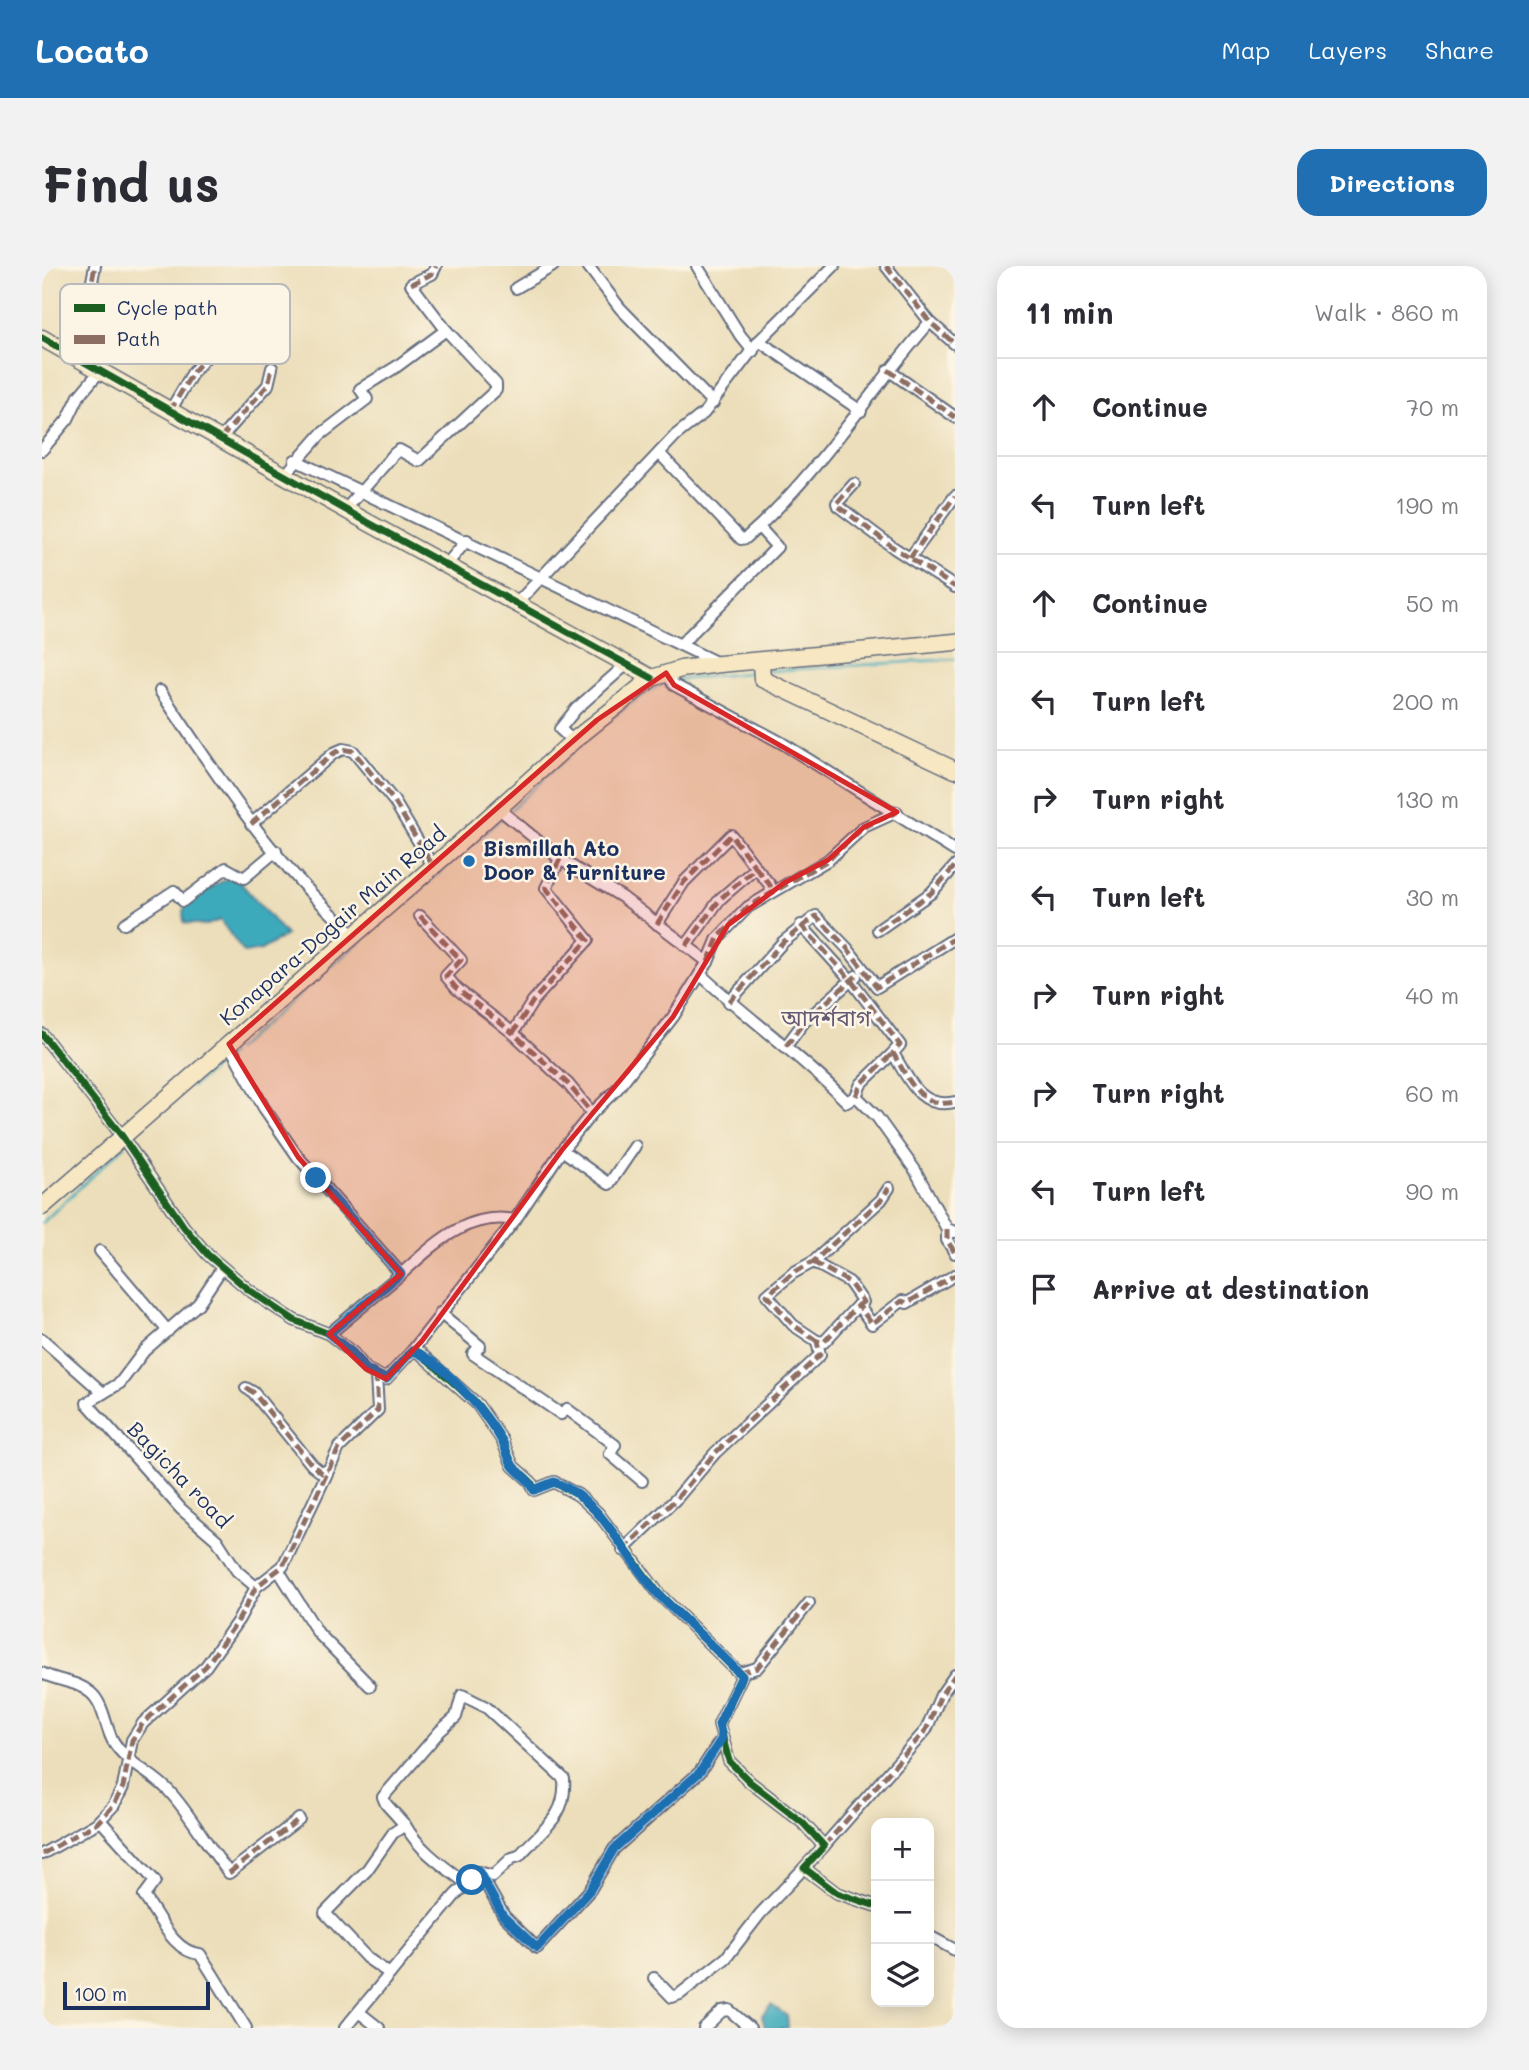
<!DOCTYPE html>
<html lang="en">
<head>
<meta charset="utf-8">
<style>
  :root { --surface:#fff; --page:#f2f2f3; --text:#2b2b33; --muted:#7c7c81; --line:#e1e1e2; --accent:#1f6fb2 }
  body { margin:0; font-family:Mali,"Noto Sans Bengali",sans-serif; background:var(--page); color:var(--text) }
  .controls { position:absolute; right:21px; bottom:21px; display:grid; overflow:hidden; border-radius:14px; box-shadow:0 4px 18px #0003 }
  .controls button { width:63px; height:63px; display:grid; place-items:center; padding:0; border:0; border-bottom:2px solid var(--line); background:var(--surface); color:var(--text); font:35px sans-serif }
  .scale { position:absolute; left:21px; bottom:18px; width:147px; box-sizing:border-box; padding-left:7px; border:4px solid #1b2f5e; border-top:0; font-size:19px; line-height:24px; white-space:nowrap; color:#1b2f5e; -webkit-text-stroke:5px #fcf5e5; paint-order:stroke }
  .stop { position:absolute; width:21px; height:21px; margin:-16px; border:5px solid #1f6fb2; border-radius:50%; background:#fff }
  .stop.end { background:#1f6fb2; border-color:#fff; box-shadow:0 2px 7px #0008 }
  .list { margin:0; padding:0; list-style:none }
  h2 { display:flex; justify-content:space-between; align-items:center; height:91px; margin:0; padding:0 28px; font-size:30px }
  h2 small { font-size:23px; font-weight:400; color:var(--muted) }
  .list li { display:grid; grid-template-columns:46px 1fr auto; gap:21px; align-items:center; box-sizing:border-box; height:98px; padding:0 28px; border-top:2px solid var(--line) }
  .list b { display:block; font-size:26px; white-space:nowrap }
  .list em { font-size:23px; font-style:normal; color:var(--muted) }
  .icon { flex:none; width:38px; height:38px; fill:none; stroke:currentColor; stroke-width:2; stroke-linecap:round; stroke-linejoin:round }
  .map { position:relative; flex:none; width:913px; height:1762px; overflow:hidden; border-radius:21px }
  header { display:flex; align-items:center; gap:42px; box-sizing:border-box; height:98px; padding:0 35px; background:var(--accent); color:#fff }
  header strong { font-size:33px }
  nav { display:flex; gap:38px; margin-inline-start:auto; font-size:24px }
  .intro { display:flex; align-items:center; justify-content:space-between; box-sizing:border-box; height:168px; padding:0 42px }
  h1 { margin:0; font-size:49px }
  .button { padding:18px 32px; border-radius:21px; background:var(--accent); color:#fff; font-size:24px; font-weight:700 }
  main { display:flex; gap:42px; padding:0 42px }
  aside { flex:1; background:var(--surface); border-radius:21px; box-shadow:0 4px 18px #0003 }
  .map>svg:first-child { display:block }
</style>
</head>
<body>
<header>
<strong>Locato</strong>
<nav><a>Map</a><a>Layers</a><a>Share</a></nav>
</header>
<div class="intro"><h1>Find us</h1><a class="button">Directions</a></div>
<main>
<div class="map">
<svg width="913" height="1762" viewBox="0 0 913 1762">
  <rect width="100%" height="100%" fill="#fcf5e5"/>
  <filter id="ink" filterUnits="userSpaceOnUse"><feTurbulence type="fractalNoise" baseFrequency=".0143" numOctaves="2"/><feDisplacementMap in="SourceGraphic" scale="14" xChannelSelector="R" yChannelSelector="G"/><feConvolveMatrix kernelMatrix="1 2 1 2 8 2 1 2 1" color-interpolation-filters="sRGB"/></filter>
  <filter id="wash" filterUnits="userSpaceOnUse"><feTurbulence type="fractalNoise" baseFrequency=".00686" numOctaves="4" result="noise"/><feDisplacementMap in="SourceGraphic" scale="28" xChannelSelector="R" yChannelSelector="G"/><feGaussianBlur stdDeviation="1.57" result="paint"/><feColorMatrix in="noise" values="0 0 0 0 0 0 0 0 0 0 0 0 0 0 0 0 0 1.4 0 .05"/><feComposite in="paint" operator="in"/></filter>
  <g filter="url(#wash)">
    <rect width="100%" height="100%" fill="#ecdeba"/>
    <g fill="#3caabb" stroke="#2c6c8c" stroke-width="2">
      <path d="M188,611L197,615L244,669L219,684L202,687L178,654L165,659L142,657L141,645L149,633Z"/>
      <path d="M729,1739L745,1750L746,1762H723L720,1749Z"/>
    </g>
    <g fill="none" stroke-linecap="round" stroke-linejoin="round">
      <g stroke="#3caabb" stroke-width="2.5">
        <path d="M725,405L913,393"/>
        <path d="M634,414L714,406"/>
        <path d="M467,545C513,504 570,443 624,416"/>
        <path d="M193,784L460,552"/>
        <path d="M150,821L188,788"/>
        <path d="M0,957L82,880"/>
      </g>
    </g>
  </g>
  <g filter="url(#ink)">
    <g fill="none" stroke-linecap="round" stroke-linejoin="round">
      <defs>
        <g id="street">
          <path d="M546,0L578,42L671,137"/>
          <path d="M655,0L698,69L711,85"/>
          <path d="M844,0L888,56L913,78"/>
          <path d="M474,22L511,0"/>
          <path d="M717,75L819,145"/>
          <path d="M20,85L61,36L50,15L53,0"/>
          <path d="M846,104L913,151"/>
          <path d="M128,145L151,106L189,63"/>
          <path d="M179,172L226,119L230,102"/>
          <path d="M0,184L26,153L37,130L58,105"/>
          <path d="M617,187L699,273L704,272C776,209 825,128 888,56"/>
          <path d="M253,194L678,398"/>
          <path d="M243,209L278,169L325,133L318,123L354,101L404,64"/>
          <path d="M812,218L795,237L796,240L852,282L913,321"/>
          <path d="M303,244L352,188L357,184L377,195L454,124V118L404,64L369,18L390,8L394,0"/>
          <path d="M868,292L913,230"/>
          <path d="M405,298L425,274"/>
          <path d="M475,337L634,169L662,147L717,75L792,0"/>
          <path d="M640,377L735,281L717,261"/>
          <path d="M624,407L632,419L740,477L913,585"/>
          <path d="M118,425C176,510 226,591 304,661L308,671"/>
          <path d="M531,475L518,463L534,443L586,397"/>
          <path d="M457,543L518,593L580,631L666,696L658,708C706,753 759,789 805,836L814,830L835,851L873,904L905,963L913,966"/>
          <path d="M209,558L292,487L301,483L311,485L352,535L391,600"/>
          <path d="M518,593L504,622L546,674L491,735L471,767L526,818L550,847"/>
          <path d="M378,650L419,694L404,710L415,723L471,767"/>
          <path d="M82,658L132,625L141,635L184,602L202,612L234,585"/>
          <path d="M615,658L642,616L689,569L714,602"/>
          <path d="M759,659L808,713L858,779L851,787C866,812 878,844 913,836"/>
          <path d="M836,664L889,627L913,600"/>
          <path d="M644,680L678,633L714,602L728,619L729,626"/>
          <path d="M666,696L676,672L706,641L786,594L822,561L855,546"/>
          <path d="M687,736L741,676L774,650L805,682L835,721L913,672"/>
          <path d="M0,768L80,870L142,961L166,989L207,1024L252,1054L287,1068L311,1087L324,1103L344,1113L370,1085L378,1087L435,1138L460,1174L471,1200L489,1216L492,1224L512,1216L536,1229L556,1247L617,1328L700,1410L677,1458L687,1495L708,1516L761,1557L782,1580L762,1602L795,1627L834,1640"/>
          <path d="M187,778L222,842L256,891L359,1008L287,1068"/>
          <path d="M744,780L762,756L814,710"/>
          <path d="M814,830L819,818L851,787"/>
          <path d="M520,884L567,918L593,880"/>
          <path d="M905,963V974L913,987"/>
          <path d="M58,985L126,1065"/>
          <path d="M771,996L807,1016L821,1036L816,1039"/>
          <path d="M180,1002L156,1038L102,1085L78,1117L45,1137L139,1243L175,1274L195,1305L214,1321"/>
          <path d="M359,1008C393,978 425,945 473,954"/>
          <path d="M398,1047L438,1080L431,1088L519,1148L525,1143L573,1179L568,1188L600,1215"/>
          <path d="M0,1073L61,1127"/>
          <path d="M775,1075L751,1059L725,1029L751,1007L771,996L839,934L847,922"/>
          <path d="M370,1085L473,954L520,884L550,847L575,823L631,751L658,708"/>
          <path d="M204,1122L211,1126L270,1199L280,1207L286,1204"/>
          <path d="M581,1284L635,1232L673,1187L778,1089L775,1075L782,1076L816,1039L830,1058L860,1035L865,1037L913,1009"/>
          <path d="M237,1305L276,1367L328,1420"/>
          <path d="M0,1407C16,1416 34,1414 49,1427C62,1438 63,1461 71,1475C85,1498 109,1506 127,1525C150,1550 165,1580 187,1607L257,1553"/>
          <path d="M698,1407L715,1402L767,1337"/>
          <path d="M58,1554L113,1615L102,1630C117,1650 131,1686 158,1688L204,1762"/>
          <path d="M363,1559L344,1538L341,1531L398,1465L414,1451L420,1429L444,1441L522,1513C525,1552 500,1563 477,1590L470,1592L451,1610L437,1606"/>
          <path d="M782,1580L884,1464L899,1429L913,1409"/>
          <path d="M0,1588L55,1557L72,1539L81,1521L90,1474L101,1457L164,1400L197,1353L214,1321L241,1300L297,1182L336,1144L334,1109"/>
          <path d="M887,1670L913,1684"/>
          <path d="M348,1708L325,1692L283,1647L325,1604L351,1567L363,1559C377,1584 401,1600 424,1617L431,1614"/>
          <path d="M612,1712L630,1731L638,1728L684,1692L718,1648L762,1602"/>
          <path d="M318,1747L337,1762"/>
          <path d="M303,1762L414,1628L437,1606L462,1650L495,1682L548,1624L572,1583L658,1506L680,1472"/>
          <path d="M662,1762L680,1745L687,1744L708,1762"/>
        </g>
        <g id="secondary">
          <path d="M0,72L318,252L610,412"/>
          <path d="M719,396L720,413L913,504"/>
          <path d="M0,941L418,577L531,475L610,412L639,403L678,398L913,376"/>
        </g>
      </defs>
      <use href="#street" stroke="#646c7e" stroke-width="14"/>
      <use href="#secondary" stroke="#646c7e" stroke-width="19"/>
      <use href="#street" stroke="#fff" stroke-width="10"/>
      <use href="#secondary" stroke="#f7e8c3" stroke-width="16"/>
      <g stroke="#8d6e63" stroke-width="5" stroke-dasharray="10 5" stroke-linecap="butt">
        <path d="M844,0L888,56L913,78"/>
        <path d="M369,18L390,8L394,0"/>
        <path d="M20,85L61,36L50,15L53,0"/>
        <path d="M846,104L913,151"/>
        <path d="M128,145L151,106L189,63"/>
        <path d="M179,172L226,119L230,102"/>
        <path d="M812,218L795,237L796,240L852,282L913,321"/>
        <path d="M868,292L913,230"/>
        <path d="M209,558L292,487L301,483L311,485L352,535L391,600"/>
        <path d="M518,593L504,622L546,674L491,735L471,767L526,818L550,847"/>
        <path d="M378,650L419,694L404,710L415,723L471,767"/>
        <path d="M615,658L642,616L689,569L714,602"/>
        <path d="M759,659L808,713L858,779L851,787C866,812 878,844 913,836"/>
        <path d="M836,664L889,627L913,600"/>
        <path d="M644,680L678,633L714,602L728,619L729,626"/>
        <path d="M666,696L676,672L706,641L786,594L822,561L855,546"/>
        <path d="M687,736L741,676L774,650L805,682L835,721L913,672"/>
        <path d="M744,780L762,756L814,710"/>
        <path d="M814,830L819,818L851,787"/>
        <path d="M905,963V974L913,987"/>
        <path d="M771,996L807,1016L821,1036L816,1039"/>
        <path d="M775,1075L751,1059L725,1029L751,1007L771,996L839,934L847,922"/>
        <path d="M204,1122L211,1126L270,1199L280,1207L286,1204"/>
        <path d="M581,1284L635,1232L673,1187L778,1089L775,1075L782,1076L816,1039L830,1058L860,1035L865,1037L913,1009"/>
        <path d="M698,1407L715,1402L767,1337"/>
        <path d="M782,1580L884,1464L899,1429L913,1409"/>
        <path d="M0,1588L55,1557L72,1539L81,1521L90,1474L101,1457L164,1400L197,1353L214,1321L241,1300L297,1182L336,1144L334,1109"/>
        <path d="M187,1607L257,1553"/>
      </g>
      <defs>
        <g id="cycleway">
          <path d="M0,72L318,252L610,412"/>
          <path d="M0,768L80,870L142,961L166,989L207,1024L252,1054L287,1068L311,1087L324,1103L344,1113L370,1085L378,1087L435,1138L460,1174L471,1200L489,1216L492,1224L512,1216L536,1229L556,1247L617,1328L700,1410L677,1458L687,1495L708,1516L761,1557L782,1580L762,1602L795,1627L834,1640"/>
        </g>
      </defs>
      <use href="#cycleway" stroke="#fcf5e5" stroke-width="11"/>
      <use href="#cycleway" stroke="#1b5e20" stroke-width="7"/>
    </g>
  </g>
  <g fill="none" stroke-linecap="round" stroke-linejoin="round" filter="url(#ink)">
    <path stroke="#1f6fb2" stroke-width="9" d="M274,912L359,1008L287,1068L311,1087L324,1103L344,1113L370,1085C398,1092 446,1150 460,1175C464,1182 466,1193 471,1200C478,1209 487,1212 492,1224L512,1216C562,1233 583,1294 618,1330C645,1357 674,1382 700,1410L677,1458L680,1472L658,1506L572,1583L548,1624L495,1682L461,1650L437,1606L430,1614"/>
  </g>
  <path fill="#d62828" fill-opacity="0.2" stroke="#d62828" stroke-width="5" stroke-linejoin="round" d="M624,407L632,419L855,546L822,561L786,594L742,617L686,659L631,751L520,884L380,1075L344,1113L324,1103L287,1068L359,1008L256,891L187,778L555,454Z"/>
  <circle fill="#1f6fb2" stroke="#fcf5e5" stroke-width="2.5" cx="427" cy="595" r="7"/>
  <g text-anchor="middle" stroke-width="5" stroke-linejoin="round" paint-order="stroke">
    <g font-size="21" font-weight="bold" fill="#1b2f5e" stroke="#fcf5e5" text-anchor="start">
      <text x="441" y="590">Bismillah Ato<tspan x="441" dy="24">Door &amp; Furniture</tspan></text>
    </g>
    <g font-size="21" fill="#1b2f5e" stroke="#fcf5e5">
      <text transform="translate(291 660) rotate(-41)" y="7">Konapara-Dogair Main Road</text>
      <text transform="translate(137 1209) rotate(46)" y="7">Bagicha road</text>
    </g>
    <g font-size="23" fill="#655a73" stroke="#fcf5e5">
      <text x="784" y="760">আদর্শবাগ</text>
    </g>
  </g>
  <rect x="18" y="18" width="230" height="80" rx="10" fill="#fcf5e5" stroke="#b8babc" stroke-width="2"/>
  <rect x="32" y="38" width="31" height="8" fill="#1b5e20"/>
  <rect x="32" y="69" width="31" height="9" fill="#8d6e63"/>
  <g font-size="19" fill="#1b2f5e">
    <text x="75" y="49">Cycle path</text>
    <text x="75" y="80">Path</text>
  </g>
</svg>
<div class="controls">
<button>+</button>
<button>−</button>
<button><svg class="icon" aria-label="layers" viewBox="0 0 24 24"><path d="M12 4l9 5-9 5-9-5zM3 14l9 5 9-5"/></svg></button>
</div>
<div class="scale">100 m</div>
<div class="stop" style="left:430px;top:1614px"></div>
<div class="stop end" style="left:274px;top:912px"></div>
</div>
<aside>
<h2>11 min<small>Walk · 860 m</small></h2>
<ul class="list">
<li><svg class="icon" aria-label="ahead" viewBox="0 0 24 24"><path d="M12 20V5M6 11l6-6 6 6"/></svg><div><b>Continue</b></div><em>70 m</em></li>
<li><svg class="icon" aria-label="left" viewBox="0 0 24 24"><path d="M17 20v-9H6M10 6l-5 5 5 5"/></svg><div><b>Turn left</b></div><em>190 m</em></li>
<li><svg class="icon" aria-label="ahead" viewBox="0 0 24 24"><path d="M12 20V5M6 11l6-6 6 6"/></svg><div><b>Continue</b></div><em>50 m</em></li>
<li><svg class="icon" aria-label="left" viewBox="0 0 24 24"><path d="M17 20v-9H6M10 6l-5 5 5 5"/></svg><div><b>Turn left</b></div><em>200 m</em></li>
<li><svg class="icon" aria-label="right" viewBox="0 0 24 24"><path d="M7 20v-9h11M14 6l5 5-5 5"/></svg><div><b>Turn right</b></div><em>130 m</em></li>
<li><svg class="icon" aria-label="left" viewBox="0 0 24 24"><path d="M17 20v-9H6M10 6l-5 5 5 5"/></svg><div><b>Turn left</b></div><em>30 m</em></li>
<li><svg class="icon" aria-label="right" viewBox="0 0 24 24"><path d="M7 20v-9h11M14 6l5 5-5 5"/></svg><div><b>Turn right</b></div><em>40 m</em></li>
<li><svg class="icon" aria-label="right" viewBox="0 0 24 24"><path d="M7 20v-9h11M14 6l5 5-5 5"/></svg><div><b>Turn right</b></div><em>60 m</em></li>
<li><svg class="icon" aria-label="left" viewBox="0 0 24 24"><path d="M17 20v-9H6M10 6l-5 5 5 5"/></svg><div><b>Turn left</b></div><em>90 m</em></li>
<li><svg class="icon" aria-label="arrive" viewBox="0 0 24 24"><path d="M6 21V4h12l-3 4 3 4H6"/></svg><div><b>Arrive at destination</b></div></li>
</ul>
</aside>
</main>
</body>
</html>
